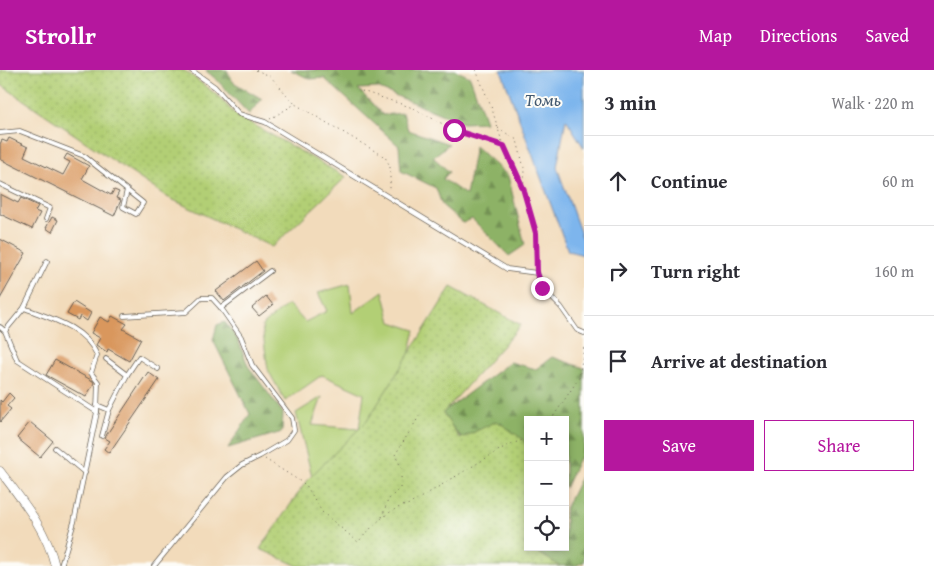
<!DOCTYPE html>
<html lang="en">
<head>
<meta charset="utf-8">
<style>
  :root { --surface:#fff; --page:#f7f7f7; --text:#2b2b33; --muted:#7c7c81; --line:#e1e1e2; --accent:#b5179e }
  body { margin:0; font-family:"Gentium Book Plus",serif; background:var(--page); color:var(--text) }
  .controls { position:absolute; right:15px; bottom:15px; display:grid; overflow:hidden; border-radius:0px; box-shadow:0 2px 8px #0003 }
  .controls button { width:45px; height:45px; display:grid; place-items:center; padding:0; border:0; border-bottom:1px solid var(--line); background:var(--surface); color:var(--text); font:25px sans-serif }
  .stop { position:absolute; width:15px; height:15px; margin:-11px; border:4px solid #b5179e; border-radius:50%; background:#fff }
  .stop.end { background:#b5179e; border-color:#fff; box-shadow:0 1px 5px #0008 }
  .list { margin:0; padding:0; list-style:none }
  h2 { display:flex; justify-content:space-between; align-items:center; height:65px; margin:0; padding:0 20px; font-size:21px }
  h2 small { font-size:16px; font-weight:400; color:var(--muted) }
  .list li { display:grid; grid-template-columns:32px 1fr auto; gap:15px; align-items:center; box-sizing:border-box; height:90px; padding:0 20px; border-top:1px solid var(--line) }
  .list b { display:block; font-size:19px; white-space:nowrap }
  .list em { font-size:16px; font-style:normal; color:var(--muted) }
  .actions { display:flex; gap:10px; padding:15px 20px }
  .actions a { flex:1; padding:11px 0; border:1px solid var(--accent); border-radius:0px; text-align:center; font-size:18px; color:var(--accent) }
  .actions .main { background:var(--accent); color:#fff }
  .icon { flex:none; width:28px; height:28px; fill:none; stroke:currentColor; stroke-width:2; stroke-linecap:round; stroke-linejoin:round }
  .map { position:relative; flex:none; width:584px; height:496px; overflow:hidden }
  header { display:flex; align-items:center; gap:30px; box-sizing:border-box; height:70px; padding:0 25px; background:var(--accent); color:#fff }
  header strong { font-size:24px }
  nav { display:flex; gap:28px; margin-inline-start:auto; font-size:18px }
  main { display:flex }
  aside { flex:1; background:var(--surface) }
  .map>svg:first-child { display:block }
</style>
</head>
<body>
<header>
<strong>Strollr</strong>
<nav><a>Map</a><a>Directions</a><a>Saved</a></nav>
</header>
<main>
<div class="map">
<svg width="584" height="496" viewBox="0 0 584 496">
  <defs>
    <pattern id="forest-firs" width="22" height="20" patternUnits="userSpaceOnUse" patternTransform="scale(1.25)"><rect width="22" height="20" fill="#8db266"/><path d="M5 1l3.5 6h-7zM16 11l3.5 6h-7z" fill="#729053"/></pattern>
    <pattern id="garden-dots" width="8" height="8" patternUnits="userSpaceOnUse" patternTransform="scale(1.25)"><rect width="8" height="8" fill="#b2cf75"/><path d="M2 2h.1M6 6h.1" fill="none" stroke="#98b165" stroke-width="1.8" stroke-linecap="round"/></pattern>
  </defs>
  <rect width="100%" height="100%" fill="#fdfcf7"/>
  <filter id="ink" filterUnits="userSpaceOnUse"><feTurbulence type="fractalNoise" baseFrequency=".02" numOctaves="2"/><feDisplacementMap in="SourceGraphic" scale="10" xChannelSelector="R" yChannelSelector="G"/><feConvolveMatrix kernelMatrix="1 2 1 2 8 2 1 2 1" color-interpolation-filters="sRGB"/></filter>
  <filter id="wash" filterUnits="userSpaceOnUse"><feTurbulence type="fractalNoise" baseFrequency=".0096" numOctaves="4" result="noise"/><feDisplacementMap in="SourceGraphic" scale="20" xChannelSelector="R" yChannelSelector="G"/><feGaussianBlur stdDeviation="1.12" result="paint"/><feColorMatrix in="noise" values="0 0 0 0 0 0 0 0 0 0 0 0 0 0 0 0 0 1.4 0 .05"/><feComposite in="paint" operator="in"/></filter>
  <g filter="url(#wash)">
    <rect width="100%" height="100%" fill="#f2dbbb"/>
    <path fill="#b2cf75" stroke="#677648" d="M350,214L353,243L383,221L391,252L415,260L409,285L433,287L315,418L296,343L322,327L312,355L359,359L364,324L322,305L285,331L268,300L262,256L288,234L305,252L327,241L318,223Z"/>
    <g fill="url(#forest-firs)" stroke="#546741">
      <path d="M205,0H227L233,12L262,29L249,44L216,9Z"/>
      <path d="M291,0H455L470,7L486,52L463,53L377,18L358,19L383,45L403,43L408,60L449,74L433,87L449,102L443,109L466,125L475,76L508,106L525,175L509,186L472,149L463,153L442,135L436,118L401,101L399,76L324,8L310,9Z"/>
      <path d="M225,252L238,270L248,296L283,343L282,362L228,378L250,344L213,270L217,255Z"/>
      <path d="M552,287L584,298V492L575,496H550L540,483L527,496L522,485L528,475V477H565V439L583,402L580,386L565,418V350H528V381L525,373L497,352L461,368L442,343L510,292L536,299Z"/>
    </g>
    <g fill="url(#garden-dots)" stroke="#677648">
      <path d="M0,0H184L217,25L236,45L346,107L272,177L167,127L0,14Z"/>
      <path d="M451,217L521,255L443,343L460,369L497,351L524,370L528,381V424L525,428L528,430V471L524,474L560,496H298L260,479L308,409L367,351Z"/>
    </g>
    <path fill="#7db5ed" stroke="#4c6884" d="M501,0H584V78L566,49L557,97L584,173V185L568,181Z"/>
    <g id="blocks">
      <g fill="#d9975d">
        <path d="M9,68L28,77L24,86L63,105L70,92L64,89L67,84L89,96L82,109L111,125L114,120L119,122L116,128L121,130L114,146L0,89V74L2,70L7,72Z"/>
        <path d="M0,124L18,133L21,128L38,136L35,141L40,143L32,159L0,144Z"/>
        <path d="M52,147L58,150L52,162L46,158Z"/>
        <path d="M0,169L26,183L0,229Z"/>
        <path d="M256,191L263,201L224,231L216,221Z"/>
        <path d="M266,226L273,235L259,246L252,238Z"/>
        <path d="M74,232L91,243L87,251L80,246L78,250L67,244Z"/>
        <path d="M112,246L127,254L123,259L141,269L129,291L108,279L107,282L96,275L100,268L91,263L100,247L109,252Z"/>
        <path d="M55,290L93,311L94,313L86,327L46,305Z"/>
        <path d="M148,302L159,310L109,383L104,379L110,371L105,368L107,364Z"/>
        <path d="M9,323L14,328L7,336L11,339L0,352V330L2,332Z"/>
        <path d="M30,352L53,371L40,387L17,368Z"/>
      </g>
    </g>
  </g>
  <g filter="url(#ink)">
    <use href="#blocks" fill-opacity="0" stroke="#675f54" stroke-width="1"/>
    <g fill="none" stroke-linecap="round" stroke-linejoin="round">
      <defs>
        <g id="lane">
          <path d="M191,0L215,17L239,44L265,52L507,199L537,203L542,218L561,237L577,260L584,263"/>
          <path d="M0,63L20,61L84,86L143,133L136,144L123,137L127,120"/>
          <path d="M0,114L50,138L46,149"/>
          <path d="M24,238C50,248 85,257 97,285L91,303L98,312L97,342L74,452L61,496"/>
          <path d="M124,246L186,242L201,228H212L221,238"/>
          <path d="M0,257L5,261L17,290L97,342"/>
          <path d="M5,261L24,238L47,191"/>
          <path d="M127,305L139,287L158,299"/>
          <path d="M97,335L109,340L127,305L106,289"/>
          <path d="M102,366L109,340"/>
          <path d="M55,378L85,403"/>
          <path d="M154,496L227,407L242,395L260,386L287,370L294,360L292,348L252,295L241,267L221,238L270,201"/>
        </g>
        <path id="street" d="M0,401C22,430 47,460 55,496"/>
      </defs>
      <use href="#lane" stroke="#675f54" stroke-width="5.5"/>
      <use href="#street" stroke="#675f54" stroke-width="9"/>
      <g stroke="#675f54" stroke-width="1" stroke-dasharray="1 4" stroke-linecap="butt">
        <path d="M256,0L270,6L295,34"/>
        <path d="M476,0L492,39L503,75"/>
        <path d="M362,21L413,38L454,60L504,76L523,118L536,163L537,197"/>
        <path d="M270,49L295,34L385,87L390,96V121"/>
        <path d="M498,58L517,70L525,102L523,117"/>
        <path d="M551,350L579,308L584,277"/>
        <path d="M265,389L306,415L322,442L358,472C374,455 387,439 410,434L506,376L528,368"/>
        <path d="M382,447L388,430L400,418L402,399L395,385L420,345"/>
      </g>
      <use href="#lane" stroke="#fff" stroke-width="4"/>
      <use href="#street" stroke="#fff" stroke-width="8"/>
    </g>
  </g>
  <g fill="none" stroke-linecap="round" stroke-linejoin="round" filter="url(#ink)">
    <path stroke="#b5179e" stroke-width="6" d="M454,60L504,76L523,118L536,163L537,203L542,218"/>
  </g>
  <g text-anchor="middle" stroke-width="4" stroke-linejoin="round" paint-order="stroke">
    <g font-size="18" font-style="italic" fill="#435970" stroke="#fdfcf7">
      <text x="543" y="36">Томь</text>
    </g>
  </g>
</svg>
<div class="controls">
<button>+</button>
<button>−</button>
<button><svg class="icon" aria-label="locate" viewBox="0 0 24 24"><circle cx="12" cy="12" r="6"/><path d="M12 2v4M12 18v4M2 12h4M18 12h4"/></svg></button>
</div>
<div class="stop" style="left:454px;top:60px"></div>
<div class="stop end" style="left:542px;top:218px"></div>
</div>
<aside>
<h2>3 min<small>Walk · 220 m</small></h2>
<ul class="list">
<li><svg class="icon" aria-label="ahead" viewBox="0 0 24 24"><path d="M12 20V5M6 11l6-6 6 6"/></svg><div><b>Continue</b></div><em>60 m</em></li>
<li><svg class="icon" aria-label="right" viewBox="0 0 24 24"><path d="M7 20v-9h11M14 6l5 5-5 5"/></svg><div><b>Turn right</b></div><em>160 m</em></li>
<li><svg class="icon" aria-label="arrive" viewBox="0 0 24 24"><path d="M6 21V4h12l-3 4 3 4H6"/></svg><div><b>Arrive at destination</b></div></li>
</ul>
<div class="actions"><a class="main">Save</a><a>Share</a></div>
</aside>
</main>
</body>
</html>
